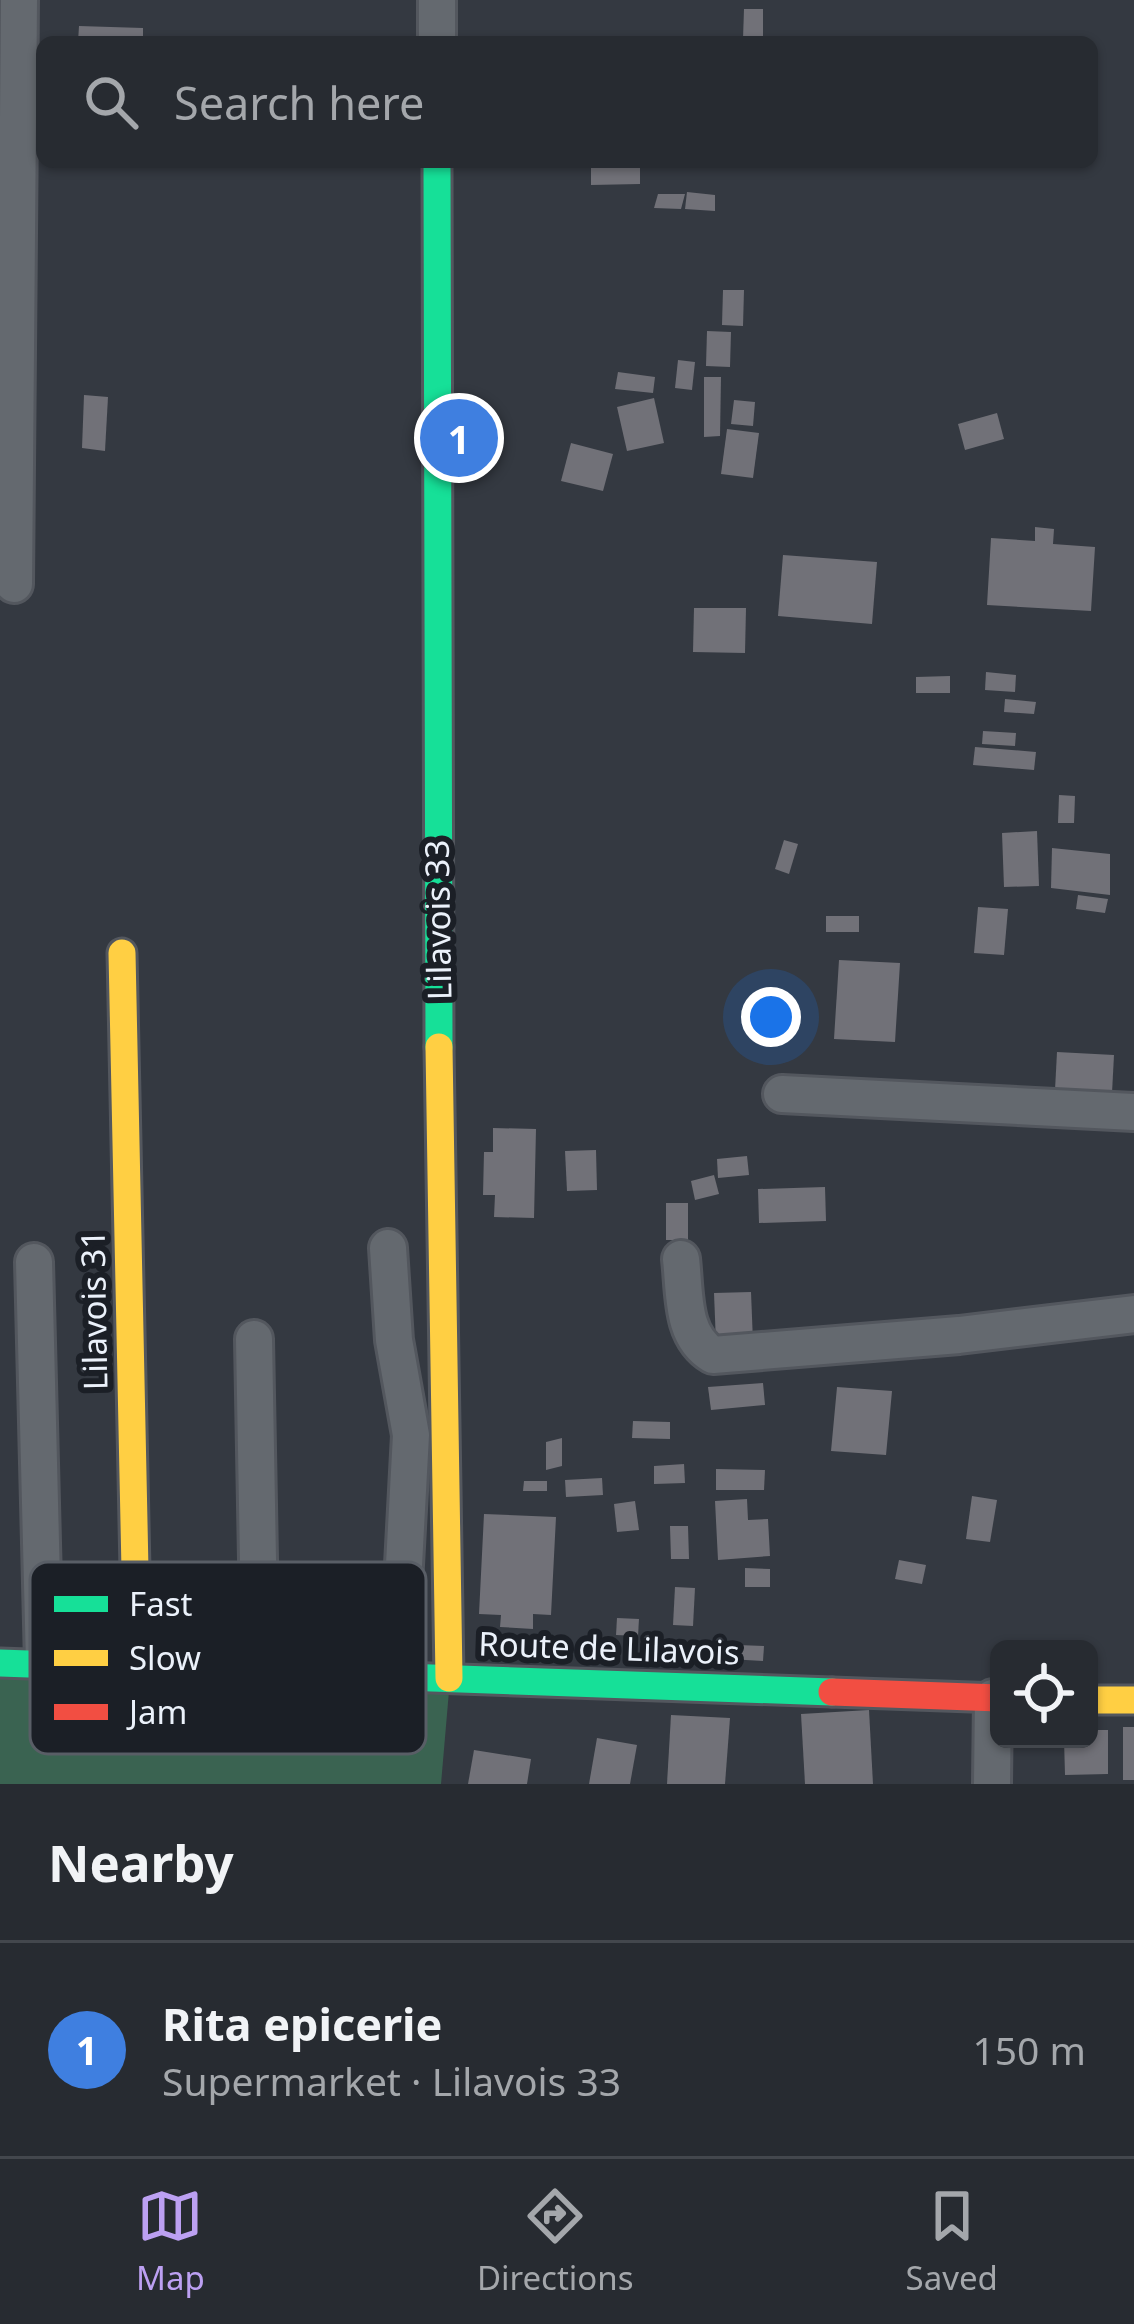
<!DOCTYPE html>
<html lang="en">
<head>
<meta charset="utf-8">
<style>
  :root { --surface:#272b31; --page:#33373d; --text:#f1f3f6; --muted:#a4a7ab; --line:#43474d; --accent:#bca0f2 }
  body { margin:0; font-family:"Noto Sans",sans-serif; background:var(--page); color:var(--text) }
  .controls { position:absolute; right:36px; bottom:36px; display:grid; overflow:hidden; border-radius:18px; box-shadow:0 3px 9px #0004 }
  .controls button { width:108px; height:108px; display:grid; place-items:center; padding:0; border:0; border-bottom:3px solid var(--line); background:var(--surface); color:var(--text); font:60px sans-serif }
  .you { position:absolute; left:771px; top:1017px; width:42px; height:42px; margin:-30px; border:9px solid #fff; border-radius:50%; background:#1a73e8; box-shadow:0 0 0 18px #1a73e833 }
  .badge { display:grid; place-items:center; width:78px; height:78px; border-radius:50%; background:var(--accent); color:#fff; font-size:39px; font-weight:700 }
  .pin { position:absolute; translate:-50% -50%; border:6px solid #fff; box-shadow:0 3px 12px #0006 }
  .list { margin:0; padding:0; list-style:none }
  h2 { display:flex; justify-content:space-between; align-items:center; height:156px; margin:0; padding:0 48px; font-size:51px }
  h2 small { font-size:39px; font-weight:400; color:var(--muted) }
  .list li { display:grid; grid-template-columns:78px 1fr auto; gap:36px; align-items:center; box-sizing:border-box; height:216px; padding:0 48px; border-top:3px solid var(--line) }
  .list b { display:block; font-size:45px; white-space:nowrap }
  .list p { margin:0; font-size:39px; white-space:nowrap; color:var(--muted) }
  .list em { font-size:39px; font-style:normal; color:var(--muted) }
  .icon { flex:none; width:66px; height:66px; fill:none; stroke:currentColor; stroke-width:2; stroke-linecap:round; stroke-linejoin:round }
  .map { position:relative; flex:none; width:1134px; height:1784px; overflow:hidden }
  .search { position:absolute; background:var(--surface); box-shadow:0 3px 9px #0004; left:36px; right:36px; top:36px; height:132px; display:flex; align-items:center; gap:30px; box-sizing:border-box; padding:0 42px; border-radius:18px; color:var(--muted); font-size:45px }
  .sheet { height:372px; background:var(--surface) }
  nav { display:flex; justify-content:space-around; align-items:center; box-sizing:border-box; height:168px; border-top:3px solid var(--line); background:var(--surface); font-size:33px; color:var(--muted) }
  nav a { display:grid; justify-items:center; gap:6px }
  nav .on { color:var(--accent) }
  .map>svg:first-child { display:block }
</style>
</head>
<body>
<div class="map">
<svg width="1134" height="1784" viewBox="0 0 1134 1784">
  <rect width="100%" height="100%" fill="#343941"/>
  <path fill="#3a6351" d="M0,1676L449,1691L441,1784H0Z"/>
  <g fill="#717178">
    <path d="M744,9H763V39H743Z"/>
    <path d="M79,26L143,28V42H78Z"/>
    <path d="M591,162H640V184L591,185Z"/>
    <path d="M687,192L715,195V211L685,209Z"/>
    <path d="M658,194H685L681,209L654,208Z"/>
    <path d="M723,290H744L743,326L722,325Z"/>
    <path d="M707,331L731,332L730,367L706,366Z"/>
    <path d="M678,360L695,362L692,390L675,388Z"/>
    <path d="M618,372L655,377L653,393L615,389Z"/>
    <path d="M704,377H721L720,436L704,437Z"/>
    <path d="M84,395L108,397L105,451L82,448Z"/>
    <path d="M654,398L664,443L627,451L617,407Z"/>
    <path d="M734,400L755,402L753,426L731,424Z"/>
    <path d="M997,413L1004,439L965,450L958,424Z"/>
    <path d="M727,429L759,433L753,478L721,474Z"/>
    <path d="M571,443L613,454L603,491L561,481Z"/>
    <path d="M1035,527L1054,529L1053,544L1095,547L1091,611L987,605L991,538L1035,541Z"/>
    <path d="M783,555L877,562L872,624L778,616Z"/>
    <path d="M694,608H746L745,653L693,652Z"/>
    <path d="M986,672L1016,675L1015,692L985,690Z"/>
    <path d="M950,676V693H916V677Z"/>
    <path d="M1005,699L1036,702L1034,714L1004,712Z"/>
    <path d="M983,731L1016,733L1015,746L982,744Z"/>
    <path d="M975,747L1036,752L1034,770L973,765Z"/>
    <path d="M1059,795L1075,796L1074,823H1058Z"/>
    <path d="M1037,831L1039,886L1004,887L1002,833Z"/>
    <path d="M784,840L798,844L789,874L775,869Z"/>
    <path d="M1052,848L1110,854V895L1051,888Z"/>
    <path d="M1078,895L1108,899L1105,913L1076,909Z"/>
    <path d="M978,907L1008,909L1004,955L974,953Z"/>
    <rect x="826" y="916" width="33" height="16"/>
    <path d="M839,960L900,963L895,1042L834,1039Z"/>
    <path d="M1057,1052L1114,1055L1112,1093L1055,1090Z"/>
    <path d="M493,1128L536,1129L534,1218L494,1217L495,1195H483L484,1152H493Z"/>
    <path d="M596,1150L597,1190L567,1191L565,1151Z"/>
    <path d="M747,1156L749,1175L718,1178L717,1159Z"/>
    <path d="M714,1175L719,1194L695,1200L691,1181Z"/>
    <path d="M825,1187L826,1221L759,1223L758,1189Z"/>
    <rect x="666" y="1203" width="22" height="37"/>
    <path d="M751,1292L753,1342L716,1343L714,1293Z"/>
    <path d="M763,1383L765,1405L711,1410L708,1387Z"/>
    <path d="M837,1387L892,1391L886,1455L831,1451Z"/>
    <path d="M633,1421L670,1422V1439L632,1438Z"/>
    <path d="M562,1438V1466L546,1470V1442Z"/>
    <path d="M684,1464L685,1483L654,1484V1466Z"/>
    <path d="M716,1469L765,1470L764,1490H716Z"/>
    <path d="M602,1478L603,1495L566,1497L565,1480Z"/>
    <path d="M524,1481H547V1491H523Z"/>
    <path d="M972,1496L997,1500L990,1542L966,1539Z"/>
    <path d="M747,1499L748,1520L768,1519L770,1556L718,1560L715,1501Z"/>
    <path d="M635,1501L639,1530L617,1532L614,1504Z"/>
    <path d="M484,1514L556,1517L551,1615L533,1614V1629L500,1627L501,1615L479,1614Z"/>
    <path d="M670,1526H688L689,1559H671Z"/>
    <path d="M899,1560L926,1565L922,1584L895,1579Z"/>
    <path d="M745,1568L770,1569V1587H745Z"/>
    <path d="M675,1587L695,1588L693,1626L673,1625Z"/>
    <path d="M617,1618L639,1619L638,1636L616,1635Z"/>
    <path d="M712,1644L764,1646L763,1661L711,1658Z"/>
    <path d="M869,1710L873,1784H805L801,1714Z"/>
    <path d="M671,1715L730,1718L725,1784H667Z"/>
    <rect x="1123" y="1727" width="11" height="53"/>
    <path d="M1089,1730H1108V1774L1065,1775L1064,1739H1089Z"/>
    <path d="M597,1738L637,1745L630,1784H589Z"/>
    <path d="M474,1750L531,1759L527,1784H468Z"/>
  </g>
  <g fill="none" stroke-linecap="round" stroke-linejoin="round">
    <defs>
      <g id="street">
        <path d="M437,42V0"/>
        <path d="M14,584L19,0"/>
        <path d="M782,1094L1134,1112"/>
        <path d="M388,1248L394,1340L411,1435L398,1676"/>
        <path d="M681,1259C685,1294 681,1336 713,1355L959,1335L1134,1314"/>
        <path d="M34,1262L44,1663"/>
        <path d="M254,1339L260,1670"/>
        <path d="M992,1784L993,1698"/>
      </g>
      <g id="fast">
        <path d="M437,162L439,1047"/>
        <path d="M0,1663L832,1692"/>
      </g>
      <g id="slow">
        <path d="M122,953L137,1665"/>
        <path d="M439,1047L449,1678"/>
        <path d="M1089,1700H1134"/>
      </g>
      <path id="jam" d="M832,1692L999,1698"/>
    </defs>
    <use href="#street" stroke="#53575e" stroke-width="42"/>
    <use href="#fast" stroke="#53575e" stroke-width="33"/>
    <use href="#slow" stroke="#53575e" stroke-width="33"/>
    <use href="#jam" stroke="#53575e" stroke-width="33"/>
    <use href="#street" stroke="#64696f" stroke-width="36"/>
    <use href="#fast" stroke="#16e098" stroke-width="27"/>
    <use href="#slow" stroke="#ffcf43" stroke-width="27"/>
    <use href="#jam" stroke="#f24e42" stroke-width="27"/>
  </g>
  <g text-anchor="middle" stroke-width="12" stroke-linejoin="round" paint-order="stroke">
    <g font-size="33" fill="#ebf1fa" stroke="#1b1f26">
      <text transform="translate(438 920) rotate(-91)" y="12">Lilavois 33</text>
      <text transform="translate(94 1310) rotate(-91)" y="12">Lilavois 31</text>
      <text transform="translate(609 1648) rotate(2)" y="12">Route de Lilavois</text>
    </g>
  </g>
  <rect x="30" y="1562" width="396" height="192" rx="18" fill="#1b1f26" stroke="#595e66" stroke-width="3"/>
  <rect x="54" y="1596" width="54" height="16" fill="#16e098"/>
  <rect x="54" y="1650" width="54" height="16" fill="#ffcf43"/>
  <rect x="54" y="1704" width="54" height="16" fill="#f24e42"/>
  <g font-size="33" fill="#ebf1fa">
    <text x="129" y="1616">Fast</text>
    <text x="129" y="1670">Slow</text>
    <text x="129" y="1724">Jam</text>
  </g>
</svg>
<div class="controls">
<button><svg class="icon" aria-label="locate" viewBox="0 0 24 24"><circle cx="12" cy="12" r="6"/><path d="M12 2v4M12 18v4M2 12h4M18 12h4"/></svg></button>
</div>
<div class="you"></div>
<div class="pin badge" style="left:459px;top:438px;background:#3f7fe0">1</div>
<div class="search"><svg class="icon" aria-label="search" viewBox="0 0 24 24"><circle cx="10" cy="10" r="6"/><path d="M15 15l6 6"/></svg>Search here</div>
</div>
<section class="sheet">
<h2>Nearby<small></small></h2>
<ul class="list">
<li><span class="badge" style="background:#3f7fe0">1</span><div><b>Rita epicerie</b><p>Supermarket · Lilavois 33</p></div><em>150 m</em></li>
</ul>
</section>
<nav>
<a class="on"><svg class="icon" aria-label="map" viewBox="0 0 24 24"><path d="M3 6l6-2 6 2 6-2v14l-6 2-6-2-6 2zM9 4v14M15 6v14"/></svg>Map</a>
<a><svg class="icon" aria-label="directions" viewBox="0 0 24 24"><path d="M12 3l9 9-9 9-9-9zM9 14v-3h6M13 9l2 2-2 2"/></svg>Directions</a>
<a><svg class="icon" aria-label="saved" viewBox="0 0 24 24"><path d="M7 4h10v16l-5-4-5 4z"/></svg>Saved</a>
</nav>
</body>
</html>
